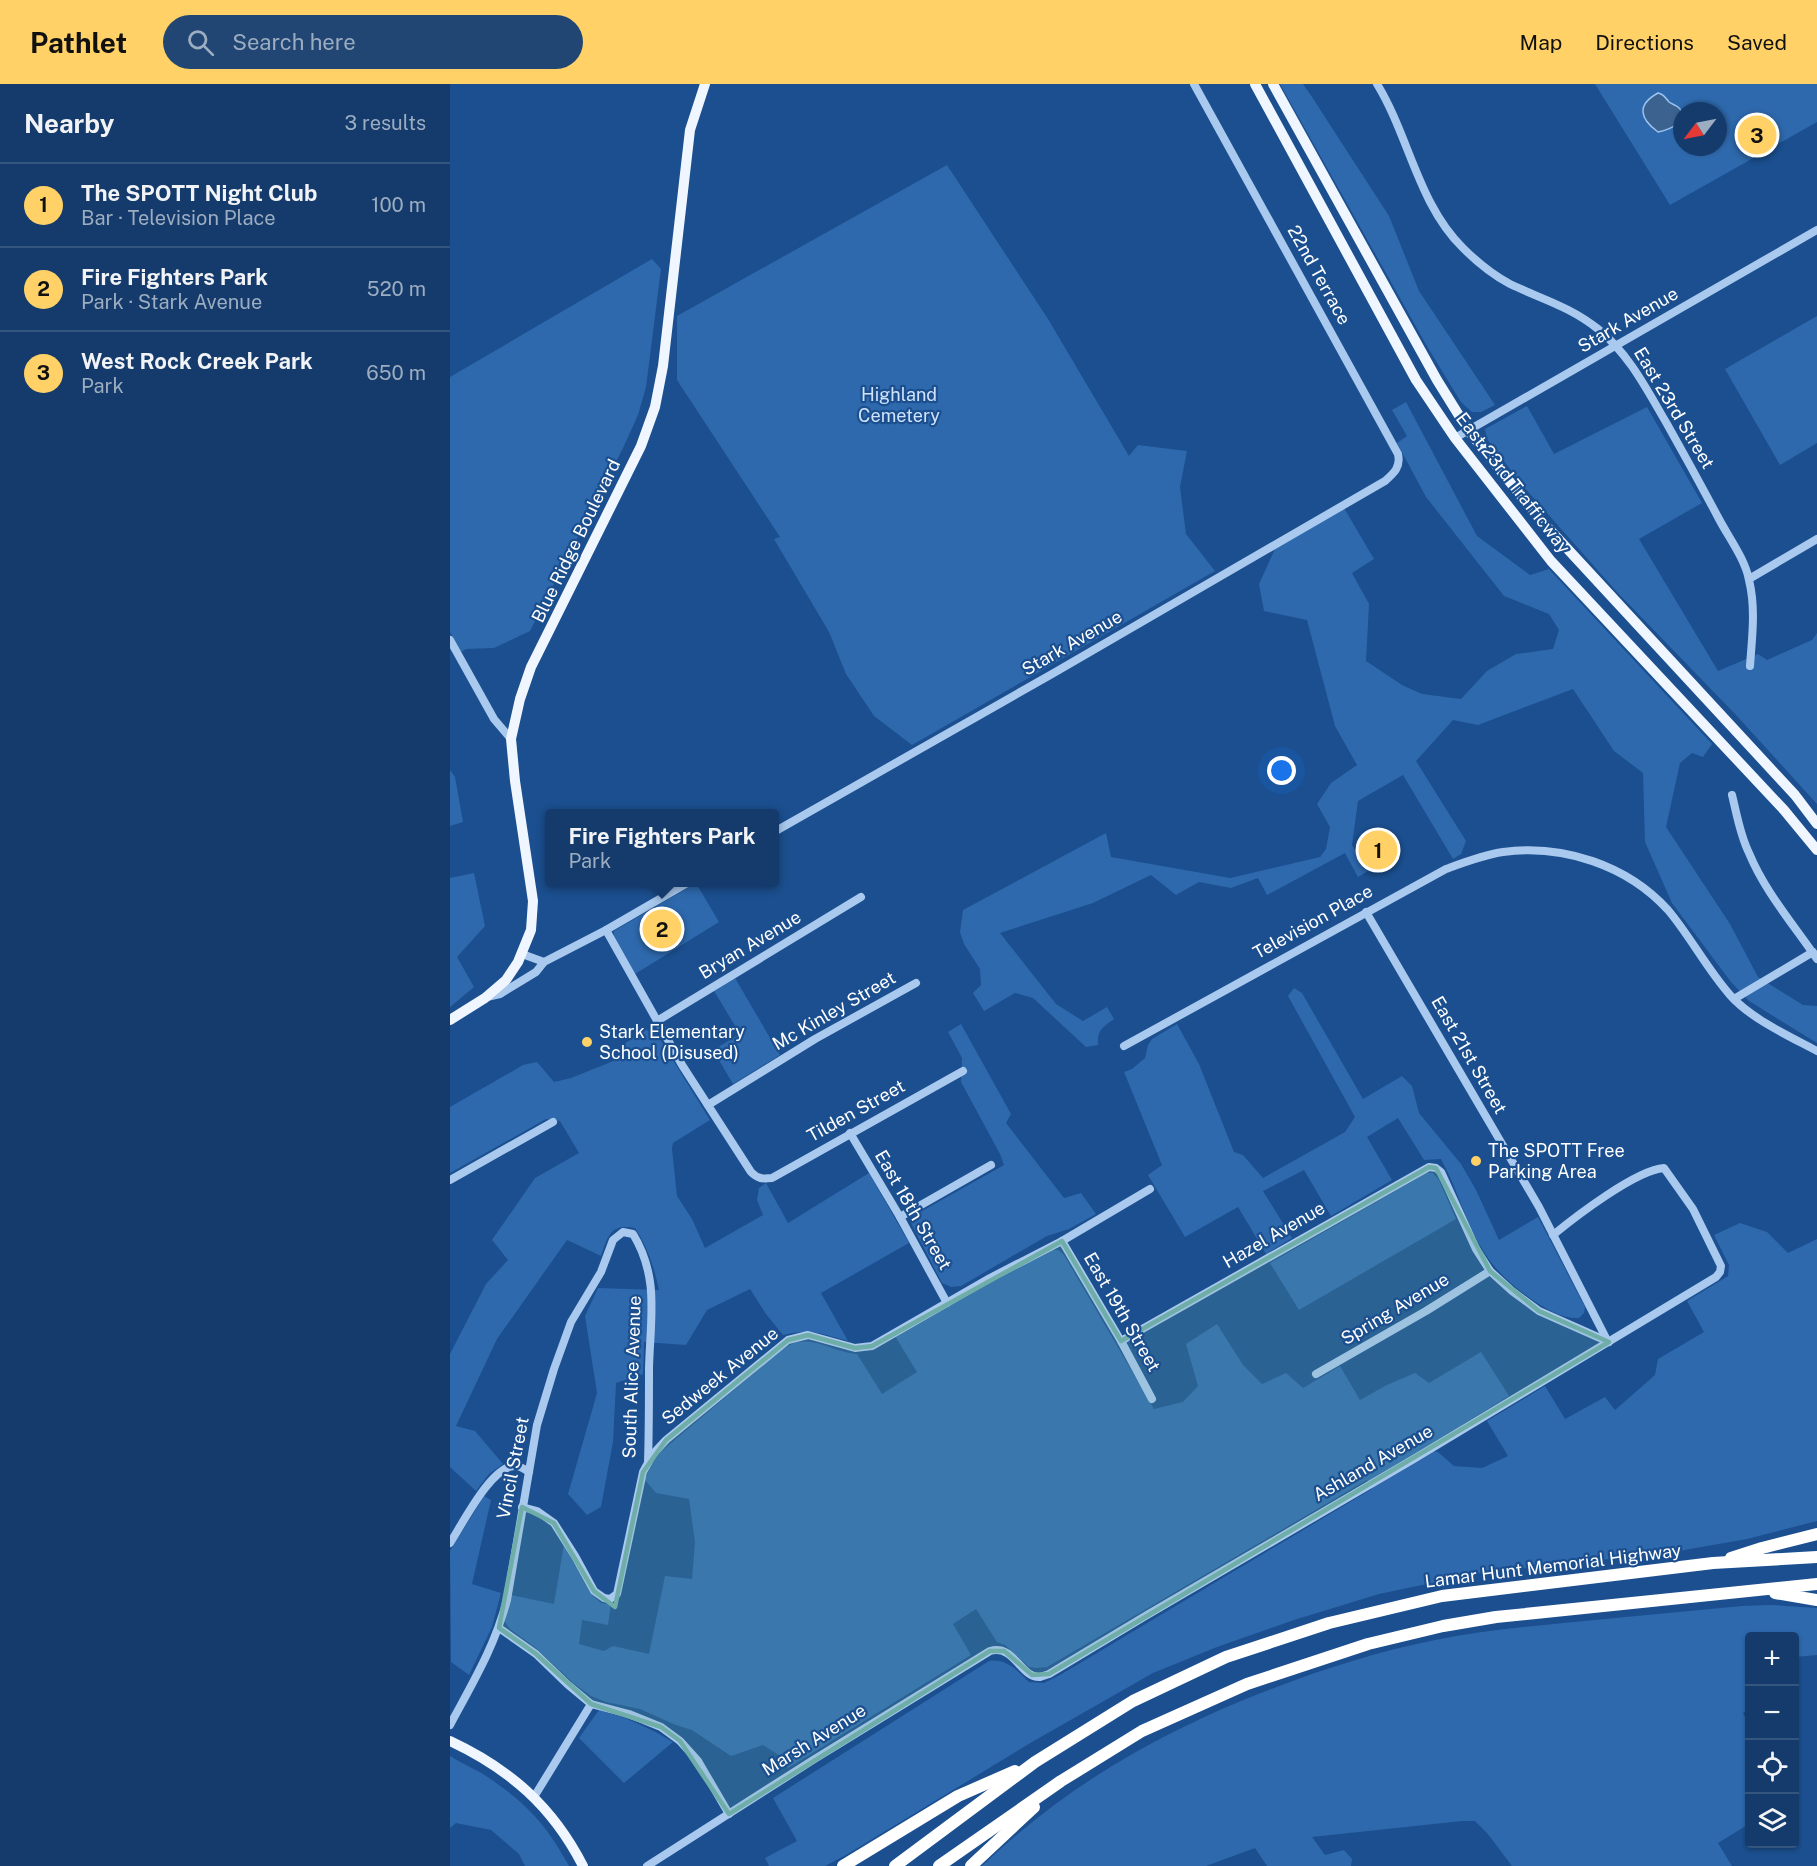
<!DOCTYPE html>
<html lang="en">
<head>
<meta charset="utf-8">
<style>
  :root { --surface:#143b6b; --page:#214673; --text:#f1f3f6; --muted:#9dadc1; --line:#33557e; --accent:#ffd166 }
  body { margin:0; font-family:"Public Sans",sans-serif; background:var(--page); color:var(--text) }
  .controls { position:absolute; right:18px; bottom:18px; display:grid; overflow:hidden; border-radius:6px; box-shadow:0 2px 4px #0004 }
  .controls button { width:54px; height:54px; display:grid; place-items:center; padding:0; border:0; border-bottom:2px solid var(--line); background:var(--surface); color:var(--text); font:30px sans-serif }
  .compass { position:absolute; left:1223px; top:18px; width:54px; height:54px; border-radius:50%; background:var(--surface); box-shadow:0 2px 4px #0004; rotate:238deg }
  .you { position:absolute; left:832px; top:687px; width:21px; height:21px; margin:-15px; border:4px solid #fff; border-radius:50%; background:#1a73e8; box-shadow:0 0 0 9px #1a73e833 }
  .badge { display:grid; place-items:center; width:39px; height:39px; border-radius:50%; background:var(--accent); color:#111; font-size:20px; font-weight:700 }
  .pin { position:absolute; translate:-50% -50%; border:3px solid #fff; box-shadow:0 2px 6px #0006 }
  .popup { position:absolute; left:95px; top:725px; width:234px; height:78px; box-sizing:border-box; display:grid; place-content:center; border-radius:6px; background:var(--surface); filter:drop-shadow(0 2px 4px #0005); font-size:20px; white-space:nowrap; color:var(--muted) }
  .popup b { font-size:22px; color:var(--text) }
  .popup::after { content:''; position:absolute; left:50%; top:100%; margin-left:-12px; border:12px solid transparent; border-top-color:var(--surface) }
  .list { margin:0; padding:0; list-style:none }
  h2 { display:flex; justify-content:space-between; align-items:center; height:78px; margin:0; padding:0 24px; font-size:26px }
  h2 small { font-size:20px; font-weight:400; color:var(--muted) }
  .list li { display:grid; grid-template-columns:39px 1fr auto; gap:18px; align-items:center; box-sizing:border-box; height:84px; padding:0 24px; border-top:2px solid var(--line) }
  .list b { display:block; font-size:22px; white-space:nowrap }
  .list p { margin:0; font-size:20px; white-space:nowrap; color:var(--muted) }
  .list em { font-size:20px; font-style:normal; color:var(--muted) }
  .icon { flex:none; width:33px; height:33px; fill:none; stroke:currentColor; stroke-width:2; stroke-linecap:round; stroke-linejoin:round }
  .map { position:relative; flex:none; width:1367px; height:1782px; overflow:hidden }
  header { display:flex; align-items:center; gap:36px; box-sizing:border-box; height:84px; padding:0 30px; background:var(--accent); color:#111 }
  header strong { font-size:28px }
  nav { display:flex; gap:33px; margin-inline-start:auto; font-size:21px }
  .search { width:420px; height:54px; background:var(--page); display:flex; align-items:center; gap:15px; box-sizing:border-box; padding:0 21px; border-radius:33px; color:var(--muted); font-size:22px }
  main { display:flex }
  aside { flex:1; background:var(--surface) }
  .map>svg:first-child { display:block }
</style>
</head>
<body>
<header>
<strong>Pathlet</strong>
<div class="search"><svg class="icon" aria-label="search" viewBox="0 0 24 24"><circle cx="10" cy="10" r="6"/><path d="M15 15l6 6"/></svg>Search here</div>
<nav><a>Map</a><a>Directions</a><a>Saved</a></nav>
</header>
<main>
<aside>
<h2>Nearby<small>3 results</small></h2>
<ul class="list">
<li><span class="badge">1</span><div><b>The SPOTT Night Club</b><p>Bar · Television Place</p></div><em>100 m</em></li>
<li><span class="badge">2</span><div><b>Fire Fighters Park</b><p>Park · Stark Avenue</p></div><em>520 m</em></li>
<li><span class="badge">3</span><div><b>West Rock Creek Park</b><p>Park</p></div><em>650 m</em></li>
</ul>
</aside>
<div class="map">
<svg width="1367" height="1782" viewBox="0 0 1367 1782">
  <rect width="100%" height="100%" fill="#1b4f8f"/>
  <g fill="#2e69ad" fill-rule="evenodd">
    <path d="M830,0H853L862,13L939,132L969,207L1045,321L1031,328H1022L1011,318L978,264Z"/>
    <path d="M1145,0H1367V38L1220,121ZM1232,27H1268V63H1232Z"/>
    <path d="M497,81L598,235L679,372L688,361L737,367L730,403L736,450L765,487L462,661L424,632L396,590L379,548L324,455L330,453L227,296V232Z"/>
    <path d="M202,175L211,185L196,303L188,331L173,364L80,547L44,564L16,565L11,568L0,548V293Z"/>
    <path d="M1367,232V359L1330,381L1275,285Z"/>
    <path d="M956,318L1027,452L1080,491L1099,485L1262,660L1253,673L1242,669L1230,679L1216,743L1280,840L1308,893L1353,921L1367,922V959L1299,917L1281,898L1222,819L1195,758L1193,689L1164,667L1123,605L1028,641L1003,636L966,677L1016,757L1011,770L1003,775L953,691L908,717L902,761L918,787L908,793L895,769L817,811L808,794L781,804L749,798L726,811L701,791L643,819L550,849L606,920L633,937L657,923L664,935C652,944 647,946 648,961L636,963L583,914L565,909L534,927L523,909L531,901L530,885L514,860L510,848L513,826L656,749L661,773L780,794L870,773L876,765L880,743L867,720L881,699L907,681L885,642L857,536L814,527L809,500L825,465L894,424L924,475L902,489L919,520L916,577L952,601L972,610L1011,615L1037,587L1066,570L1103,565L1109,546L1099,530L1054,512L976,413L947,359L957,352L942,326Z"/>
    <path d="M1077,322L1104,370L1197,323L1252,419L1189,455L1268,587L1308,570L1317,576L1362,556L1367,549V720L1286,631L1167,508L1073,402L1037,355L1035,345Z"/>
    <path d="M0,686L5,693L13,738L0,742Z"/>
    <path d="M24,789L35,842L7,873L24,903L0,923V794Z"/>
    <path d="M246,799L269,838L185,890L164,852V847Z"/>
    <path d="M285,894L330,971L283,1000L263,966L290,950L264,907Z"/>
    <path d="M844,904L852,909L913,1015L952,992L962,1002L969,1029L1011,1080L1026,1106L1049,1156L1088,1133L1135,1223L1134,1229L1129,1234C1114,1235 1100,1227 1087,1219C1066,1205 1047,1189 1034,1168C1015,1139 1008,1105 991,1075L974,1076L948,1034L917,1053L942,1096L881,1132L854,1086L813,1107L842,1154L816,1170L788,1123L735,1153L698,1091L712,1081L674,988L682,985L695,974L698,961L702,955L727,940L749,980L784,1068L793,1071L813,1094L895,1048L905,1033L838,912Z"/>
    <path d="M511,940L561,1030L556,1039L614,1114L631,1109L646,1130L619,1145L597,1152L511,1202L501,1203L492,1199L460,1137L465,1131L554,1081L550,1070L511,998L512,974L498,948Z"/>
    <path d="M196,946L206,949L260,1036L223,1059L222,1065L227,1112L242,1135L255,1164L313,1131L307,1116L309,1104L316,1099L338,1139L419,1089L459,1159L371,1209L398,1257C374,1250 359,1244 333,1251L316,1230L300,1205L257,1226L236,1261L194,1258L193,1290L166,1299L163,1358L151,1423L137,1431L118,1410L147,1309L135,1232L148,1204L209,1206C204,1183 198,1164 185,1144C160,1139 158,1152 151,1172L117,1156L47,1255L6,1342L25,1347L53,1380L39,1390L26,1407L0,1383V1270L36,1200L58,1176L42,1156L85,1094L129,1069L110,1037L96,1035L0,1089V1023L73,981L87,978L104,998L121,994L176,972L171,962Z"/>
    <path d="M977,1089H983L989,1096L1006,1135L849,1226L820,1179Z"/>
    <path d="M1290,1139L1317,1148L1338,1169L1367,1155V1437L1297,1455L1223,1468L1030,1489L929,1510L844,1536L767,1563L703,1589L582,1658L396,1771L375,1782H319L315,1774L347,1757L323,1714L539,1577C556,1574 568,1587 579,1598L594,1599L610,1591L922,1405L917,1396L597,1583L587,1584L579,1583L555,1561L547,1558L526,1525L503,1540L521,1571L338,1684L332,1673L313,1661L281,1672L242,1646L226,1641L190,1625L156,1618L141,1612L123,1599L86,1564L60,1545L55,1538L61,1511L104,1520L114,1460L140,1509L151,1519L161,1520L158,1541L132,1536L129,1560L154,1567L163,1562L199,1570L215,1492L242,1495L245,1458L239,1415L206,1409L195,1396L199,1386L208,1370L329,1268C333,1265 337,1262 342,1260C362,1251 386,1269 407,1270L432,1310L467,1288L445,1252L600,1166H608L614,1171L704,1325L733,1318L748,1302L736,1260L767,1240L793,1281L812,1300L836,1289L853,1304L890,1282L910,1316L937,1301L965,1289L979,1299L1031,1268L1059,1312L973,1365L988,1368L1004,1382L1032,1384L1058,1372L1037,1337L1095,1302L1115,1335L1155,1313L1165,1326L1205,1291L1208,1275L1254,1248L1237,1217L1278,1192L1279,1181L1264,1151Z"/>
    <path d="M34,1412L41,1416L22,1500L51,1509L42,1543L19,1591L1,1578L0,1467Z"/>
    <path d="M1321,1521L1367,1524V1571L1345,1573L1344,1552H1300L1299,1578L1296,1579L1299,1586V1625L1293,1629L1299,1641V1740L1268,1759L1282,1782H1062L1037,1749L1025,1737H1012L862,1753L875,1771L894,1766L902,1775L901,1782H817L805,1764L756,1782H532C618,1700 713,1646 824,1604C876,1584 930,1567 985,1556C1034,1546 1084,1542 1134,1537C1186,1532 1239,1527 1292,1522Z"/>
    <path d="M149,1626C178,1634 198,1643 223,1658L174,1699L129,1654Z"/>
    <path d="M0,1672C11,1679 23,1684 33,1690C74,1717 95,1738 119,1782H75L69,1770L41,1746L6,1739L0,1744Z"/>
  </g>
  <path fill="#3c6290" stroke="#9cc4f0" stroke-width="1.5" d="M1208,9C1213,10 1215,13 1219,18C1222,20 1225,21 1228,23C1243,37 1218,46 1208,48C1190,35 1186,21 1208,9Z"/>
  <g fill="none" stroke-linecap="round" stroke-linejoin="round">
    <g stroke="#a9c9ee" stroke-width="8">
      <path d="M927,0C959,52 968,120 1013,164C1026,177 1043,191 1060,200C1091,215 1119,222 1148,245C1179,270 1197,306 1217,340C1235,372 1252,403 1269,435C1279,454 1295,475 1299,496C1306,525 1302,553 1300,582"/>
      <path d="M1005,354L1367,146"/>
      <path d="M1299,495L1367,455"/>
      <path d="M0,556L44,635L61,655"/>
      <path d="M1282,711C1287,731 1290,751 1299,769C1315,808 1344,841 1367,875"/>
      <path d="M324,748L602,590L935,397C944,389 951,383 948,370L744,0"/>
      <path d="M916,828L1089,1123L1158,1258"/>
      <path d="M156,846L232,981L301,1088C308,1095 312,1095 322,1094L513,987"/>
      <path d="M72,870L94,878"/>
      <path d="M37,913L50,910L86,888L94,878L156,846L239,798"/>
      <path d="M1284,915L1363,868"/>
      <path d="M207,937L411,813"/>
      <path d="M674,962L996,785C1015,778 1033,771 1053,768C1113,760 1177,781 1218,826C1240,852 1257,885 1280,911C1301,935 1339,952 1367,967"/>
      <path d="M258,1021L365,955L466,899"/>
      <path d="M400,1049L450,1133L497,1219"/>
      <path d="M0,1096L103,1038"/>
      <path d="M450,1133L541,1081"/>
      <path d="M612,1157L671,1257L702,1315"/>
      <path d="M671,1257L979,1083L986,1084L991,1088L1026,1165L1040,1187L1062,1207L1089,1227L1159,1258"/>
      <path d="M866,1290L976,1227L1040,1187"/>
      <path d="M72,1423L87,1427L104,1439L125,1472L144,1507L154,1514L160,1515L167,1510L193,1388L203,1370L216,1356L338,1256L358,1251L405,1264L422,1262L540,1194L612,1157L700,1105"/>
      <path d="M0,1459C12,1441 42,1380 66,1382C70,1382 76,1386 79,1388"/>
      <path d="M49,1544L86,1570L117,1600L141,1620L179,1630L211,1643L230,1657L248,1677L279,1730"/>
      <path d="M0,1641C23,1598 44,1564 57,1516L87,1341L104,1285L121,1238L151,1188L163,1156L173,1148L183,1150C210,1194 200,1236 199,1285C199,1316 199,1347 198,1378"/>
      <path d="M84,1713L141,1620"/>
      <path d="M197,1782L363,1676L540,1567C565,1560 570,1594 590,1593C593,1592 596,1591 599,1590L697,1531L962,1376L1266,1193L1270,1188L1271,1182L1243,1125L1214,1084C1186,1086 1125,1133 1103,1151"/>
    </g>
    <g stroke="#f0f6ff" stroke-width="10">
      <path d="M805,0L966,296L1005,354L1101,477L1334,726L1367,766"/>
      <path d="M823,0L987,296L1018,346L1088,433L1345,711L1367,740"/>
      <path d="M0,936L35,914L56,896L68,878L81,846L83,817L65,697L61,655L70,615L81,583L191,362L205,323L213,282L240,46L255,0"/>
      <path d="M0,1657C60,1685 103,1723 133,1782"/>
    </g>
    <g stroke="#fff" stroke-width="12">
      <path d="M1281,1474L1312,1464L1367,1450"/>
      <path d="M1325,1509L1367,1516"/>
      <path d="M393,1782L508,1712L565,1687"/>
      <path d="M445,1782L585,1678L683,1617L776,1573L879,1539L992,1512L1263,1479L1367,1473"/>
      <path d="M489,1782L611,1697L692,1647L797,1600L918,1560L993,1542L1046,1533L1367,1500"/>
      <path d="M521,1782L584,1723"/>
    </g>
  </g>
  <path fill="#6fada8" fill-opacity="0.2" stroke="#6fada8" stroke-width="4.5" stroke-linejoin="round" d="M979,1083L986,1084L1040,1187L1089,1227L1159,1258L599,1590L582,1591L554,1567H540L279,1730L230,1657L211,1643L141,1620L86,1570L49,1544L72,1423L104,1439L144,1507L165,1523L193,1388L216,1356L338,1256L358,1251L405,1264L422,1262L612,1157L671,1257Z"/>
  <g fill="#ffd166" stroke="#1b4f8f" stroke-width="2">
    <circle cx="137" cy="958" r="6"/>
    <circle cx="1026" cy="1077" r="6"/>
  </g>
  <g text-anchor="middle" stroke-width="4.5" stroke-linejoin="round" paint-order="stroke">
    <g font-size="18" fill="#fff" stroke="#1b4f8f">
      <text transform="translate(869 191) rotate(61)" y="6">22nd Terrace</text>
      <text transform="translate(1178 236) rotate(-30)" y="6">Stark Avenue</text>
      <text transform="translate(1224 324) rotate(59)" y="6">East 23rd Street</text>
      <text transform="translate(1063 399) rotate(52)" y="6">East 23rd Trafficway</text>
      <text transform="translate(126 457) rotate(-64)" y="6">Blue Ridge Boulevard</text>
      <text transform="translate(622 559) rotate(-30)" y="6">Stark Avenue</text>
      <text transform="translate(863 838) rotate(-29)" y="6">Television Place</text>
      <text transform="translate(300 861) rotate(-31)" y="6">Bryan Avenue</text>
      <text transform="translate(384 927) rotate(-30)" y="6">Mc Kinley Street</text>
      <text transform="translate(1019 971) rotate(60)" y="6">East 21st Street</text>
      <text transform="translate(406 1027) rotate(-29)" y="6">Tilden Street</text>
      <text transform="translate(463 1126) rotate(60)" y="6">East 18th Street</text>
      <text transform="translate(824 1151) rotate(-30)" y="6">Hazel Avenue</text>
      <text transform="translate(945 1225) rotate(-31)" y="6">Spring Avenue</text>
      <text transform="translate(672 1228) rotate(60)" y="6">East 19th Street</text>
      <text transform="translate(270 1292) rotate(-39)" y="6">Sedweek Avenue</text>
      <text transform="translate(182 1293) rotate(-88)" y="6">South Alice Avenue</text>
      <text transform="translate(923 1379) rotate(-30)" y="6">Ashland Avenue</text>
      <text transform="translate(63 1384) rotate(-79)" y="6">Vincil Street</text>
      <text transform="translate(1103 1482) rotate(-7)" y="6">Lamar Hunt Memorial Highway</text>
      <text transform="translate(364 1656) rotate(-32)" y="6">Marsh Avenue</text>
    </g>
    <g font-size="18" fill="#cfe3fa" stroke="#1b4f8f">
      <text x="449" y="317">Highland<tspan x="449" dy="21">Cemetery</tspan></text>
    </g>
    <g font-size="18" fill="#fff" stroke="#1b4f8f" text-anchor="start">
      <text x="149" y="954">Stark Elementary<tspan x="149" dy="21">School (Disused)</tspan></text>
      <text x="1038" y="1073">The SPOTT Free<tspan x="1038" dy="21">Parking Area</tspan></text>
    </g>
  </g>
</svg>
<div class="controls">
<button>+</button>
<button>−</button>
<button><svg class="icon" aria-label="locate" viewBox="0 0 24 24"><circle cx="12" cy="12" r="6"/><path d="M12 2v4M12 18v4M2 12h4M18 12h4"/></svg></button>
<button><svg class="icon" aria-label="layers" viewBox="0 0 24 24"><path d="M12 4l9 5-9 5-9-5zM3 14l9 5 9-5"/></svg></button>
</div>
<svg class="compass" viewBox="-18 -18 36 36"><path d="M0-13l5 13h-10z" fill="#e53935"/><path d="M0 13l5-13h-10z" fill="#9dadc1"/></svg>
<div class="you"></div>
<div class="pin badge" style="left:928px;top:766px">1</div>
<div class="pin badge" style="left:212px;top:845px">2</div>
<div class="popup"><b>Fire Fighters Park</b>Park</div>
<div class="pin badge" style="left:1307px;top:51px">3</div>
</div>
</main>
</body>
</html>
